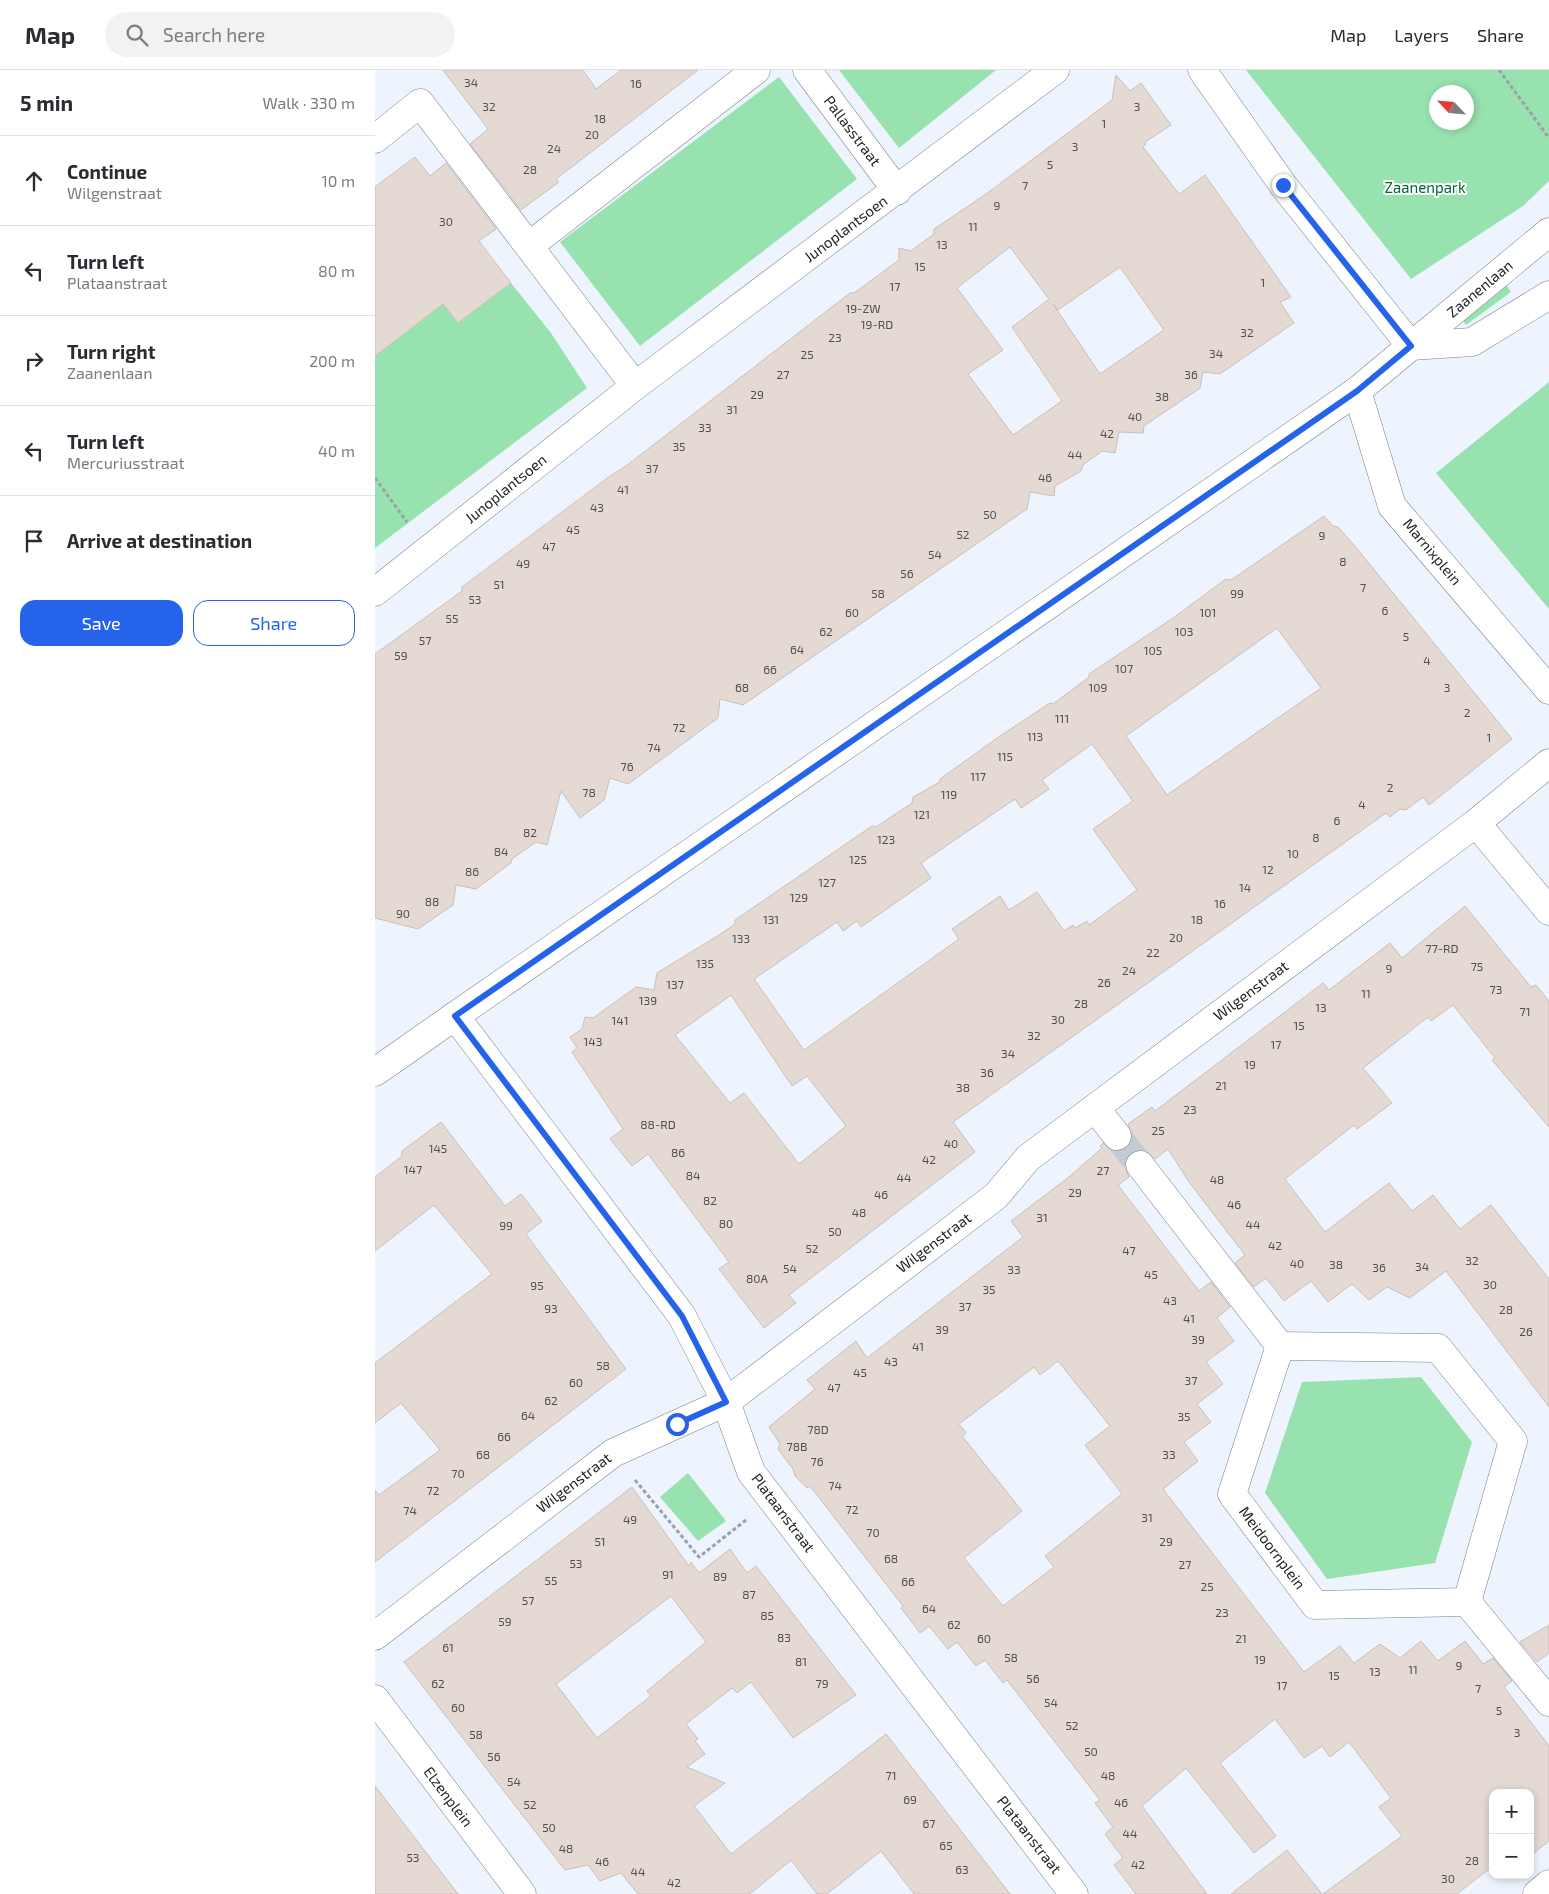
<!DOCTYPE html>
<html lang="en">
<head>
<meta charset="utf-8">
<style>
  :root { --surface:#fff; --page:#f2f2f3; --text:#2b2b33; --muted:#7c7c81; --line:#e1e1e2; --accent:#2563eb }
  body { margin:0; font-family:"Exo 2",sans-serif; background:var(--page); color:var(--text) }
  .controls { position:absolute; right:15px; bottom:15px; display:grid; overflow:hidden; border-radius:10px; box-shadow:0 2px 8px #0003 }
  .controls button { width:45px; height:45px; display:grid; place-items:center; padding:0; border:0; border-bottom:1px solid var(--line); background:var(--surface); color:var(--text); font:25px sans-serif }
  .compass { position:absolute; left:1054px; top:15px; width:45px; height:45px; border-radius:50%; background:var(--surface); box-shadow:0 2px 8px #0003; rotate:296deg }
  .stop { position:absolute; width:15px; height:15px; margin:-11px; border:4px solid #2563eb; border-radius:50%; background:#fff }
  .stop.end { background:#2563eb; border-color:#fff; box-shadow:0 1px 5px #0008 }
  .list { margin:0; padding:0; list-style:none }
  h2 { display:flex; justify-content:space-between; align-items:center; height:65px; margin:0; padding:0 20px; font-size:21px }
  h2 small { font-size:16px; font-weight:400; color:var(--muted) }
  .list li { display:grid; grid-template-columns:32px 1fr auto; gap:15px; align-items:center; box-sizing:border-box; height:90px; padding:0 20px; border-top:1px solid var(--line) }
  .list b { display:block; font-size:19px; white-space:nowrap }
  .list p { margin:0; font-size:16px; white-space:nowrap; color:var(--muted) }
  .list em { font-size:16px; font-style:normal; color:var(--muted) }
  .actions { display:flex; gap:10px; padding:15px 20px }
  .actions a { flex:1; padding:11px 0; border:1px solid var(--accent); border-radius:15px; text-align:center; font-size:18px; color:var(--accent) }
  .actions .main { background:var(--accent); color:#fff }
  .icon { flex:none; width:28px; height:28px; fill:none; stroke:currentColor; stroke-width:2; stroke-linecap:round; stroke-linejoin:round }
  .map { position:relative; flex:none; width:1174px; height:1824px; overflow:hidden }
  header { display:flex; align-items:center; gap:30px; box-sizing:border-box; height:70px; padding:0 25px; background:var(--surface); border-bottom:1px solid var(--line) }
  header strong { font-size:24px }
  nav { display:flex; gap:28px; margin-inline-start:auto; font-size:18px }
  .search { width:350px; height:45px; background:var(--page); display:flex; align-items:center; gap:12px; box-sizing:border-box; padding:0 18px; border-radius:28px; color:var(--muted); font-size:19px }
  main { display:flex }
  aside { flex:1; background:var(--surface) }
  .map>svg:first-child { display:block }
</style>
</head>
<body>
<header>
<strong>Map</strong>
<div class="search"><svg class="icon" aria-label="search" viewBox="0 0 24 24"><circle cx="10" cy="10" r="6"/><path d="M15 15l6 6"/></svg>Search here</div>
<nav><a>Map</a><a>Layers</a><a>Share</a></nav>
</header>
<main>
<aside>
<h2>5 min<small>Walk · 330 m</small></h2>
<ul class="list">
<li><svg class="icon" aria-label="ahead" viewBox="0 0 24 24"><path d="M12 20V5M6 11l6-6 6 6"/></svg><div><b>Continue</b><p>Wilgenstraat</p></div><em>10 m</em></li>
<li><svg class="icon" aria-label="left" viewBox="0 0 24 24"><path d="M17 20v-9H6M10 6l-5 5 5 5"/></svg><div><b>Turn left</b><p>Plataanstraat</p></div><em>80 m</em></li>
<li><svg class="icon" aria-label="right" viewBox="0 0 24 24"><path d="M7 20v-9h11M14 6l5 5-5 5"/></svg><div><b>Turn right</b><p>Zaanenlaan</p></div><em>200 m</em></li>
<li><svg class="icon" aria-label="left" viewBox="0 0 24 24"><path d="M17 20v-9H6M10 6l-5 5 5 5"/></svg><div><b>Turn left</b><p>Mercuriusstraat</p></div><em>40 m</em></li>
<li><svg class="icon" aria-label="arrive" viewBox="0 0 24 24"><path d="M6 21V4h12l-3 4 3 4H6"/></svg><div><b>Arrive at destination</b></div></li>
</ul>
<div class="actions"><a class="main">Save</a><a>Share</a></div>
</aside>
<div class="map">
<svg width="1174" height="1824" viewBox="0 0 1174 1824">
  <rect width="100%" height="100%" fill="#eef4fe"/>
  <g fill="#98e2b0" fill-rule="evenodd">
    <path d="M464,0H621L524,78Z"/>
    <path d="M871,0H1174V111L1148,136L1036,209ZM1062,22H1092V52H1062Z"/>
    <path d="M404,7L482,109L265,276L185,172Z"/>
    <path d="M136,213L176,263L212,318L0,478V286L68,234L83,253Z"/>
    <path d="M1130,213L1136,222L1091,255L1084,247Z"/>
    <path d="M1174,312V539L1061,403Z"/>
    <path d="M1046,1307L1097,1372L1060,1493L952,1509L890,1423L927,1312Z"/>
    <path d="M313,1403L351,1451L323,1471L285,1427Z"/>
  </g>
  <g fill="#e4d9d3" stroke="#cabfb9" fill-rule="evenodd">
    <path d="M68,0H208L221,19L246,0H323L181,109L184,112L146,140L95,74L113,59Z"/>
    <path d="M741,5L755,21L766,13L796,55L770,72L771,74L768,77L804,124L830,105L916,227L905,232L919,253L845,304L828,302L825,318L769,356L768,363L744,362L740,383L727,381L708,395L706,401L680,416L679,426L655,422L652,439L368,635L345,629L343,648L253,714L235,708L229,730L205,748L186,721L172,775L161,772L137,789L136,793L101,819L81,815L78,835L43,859L0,848V584L87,521V517L235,406L251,396L475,223H479L524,190V178L536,181L559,164V159L611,124L737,30ZM635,177L674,229L637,257L687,331L638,365L593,304L628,280L582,218ZM745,197L789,260L725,304L678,234L683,240Z"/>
    <path d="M40,87L55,106L71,93L121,159L104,171L136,213L83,253L68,234L0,286V117Z"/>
    <path d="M949,446L958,456L963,457L979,475L1137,669L1054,735L1048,727L1031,740L1025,739L1015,747L1011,743L578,1052L600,1082L414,1225L421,1233L389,1258L344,1199L354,1192L273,1084L257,1096L235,1069L248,1059L197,982L202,978L195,967L207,959L210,947L218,948L261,917L279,920L282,903L344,865L360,854V850L497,756L501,757L537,733L538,727L565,712V709L625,666L675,633L678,634L714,607V604L798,548L851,509L856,510ZM902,558L946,618L792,725L751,666ZM717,674L758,731L718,759L762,820L714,855L712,851L700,858L698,855L689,861L662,822L634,840L625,826L577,859L584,869L429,980L379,909L462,852L468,861L482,851L486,857L556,808L546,793L640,729L646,738L674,719L667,710ZM356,925L417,1016L432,1006L471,1056L424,1094L369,1023L355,1033L300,965Z"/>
    <path d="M1090,836L1156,917L1161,915L1174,931V1057L1117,990L1120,988L1078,935L1056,951L1053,947L988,998L1017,1033L982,1059L979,1055L910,1109L950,1162L1014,1113L1037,1141L1058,1125L1085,1159L1116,1135L1174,1209V1337L1071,1201L1035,1228L1012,1217L994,1230L977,1214L953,1232L936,1211L909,1231L891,1208L879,1217L860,1193L870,1185L814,1112L793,1079L780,1089L770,1080H763L756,1082L751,1089L750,1097L754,1107L743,1115L824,1221L836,1212L855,1237L842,1248L859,1271L831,1292L848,1314L822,1334L836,1352L809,1372L823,1391L788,1419L929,1602L965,1576L979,1593L1005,1574L1025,1588L1046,1571L1063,1591L1090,1571L1108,1594L1118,1588L1137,1611L1129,1617L1174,1676V1771L1155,1786V1723H1118V1796L1082,1824H948L1027,1766L1004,1737L1016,1728L974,1672L955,1687L947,1676L929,1688L900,1649L845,1693L901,1766L879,1783L811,1698L767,1736L832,1824H761L739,1795L748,1788L730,1764L738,1757L720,1733L725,1730L632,1610L628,1613L610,1590L601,1596L582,1572L573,1579L554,1556L545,1563L526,1538L528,1536L435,1416L432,1418L420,1406L418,1399L403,1379L405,1374L394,1357L440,1319L432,1310L481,1271L492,1288L648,1167L636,1151L694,1107L727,1078L725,1076L728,1073L737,1081H745L752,1078L757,1071V1064L753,1054L777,1037L780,1041L948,913L954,920L1015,873L1027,888ZM683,1291L735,1356L710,1375L747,1424L670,1486L679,1497L628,1536L589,1488L647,1441L587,1366L591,1363L584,1354L659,1297L665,1305Z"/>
    <path d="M66,1052L130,1136L146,1124L167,1151L151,1164L251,1299L0,1492V1420L4,1425L65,1380L26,1333L0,1353V1293L117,1204L59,1135L0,1181V1107L27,1086V1081Z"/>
    <path d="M257,1417L314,1496L316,1492L324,1503L355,1479L372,1503L381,1496L481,1625L418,1668L376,1612L362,1623L357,1618L311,1654L323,1669L320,1671L330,1684L312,1697L350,1713L319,1736L356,1784L511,1664L635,1824H539L506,1781L452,1824H442L416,1790L375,1824H263L246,1803L225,1811L213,1795L190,1800L29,1592ZM296,1526L331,1572L272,1621L276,1626L222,1668L181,1614Z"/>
    <path d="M1174,1555V1583L1162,1592L1145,1572Z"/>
    <path d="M0,1716L40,1768L83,1824H0Z"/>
    <path d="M912,1780L947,1824H856Z"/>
  </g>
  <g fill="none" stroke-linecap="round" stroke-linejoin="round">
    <path stroke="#c4cad2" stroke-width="28" stroke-dasharray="28 14" stroke-linecap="butt" d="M742,1066L765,1095"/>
    <defs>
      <g id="street">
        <path d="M432,0L522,121"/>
        <path d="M0,69L45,33L260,316"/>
        <path d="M154,176L381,0"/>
        <path d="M982,321L1017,436L1174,620"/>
        <path d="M0,522L260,316L680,0"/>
        <path d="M1101,753L1174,841"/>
        <path d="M80,946L982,321L1036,276"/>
        <path d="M720,1038L742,1066"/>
        <path d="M765,1095L905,1276"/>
        <path d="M905,1276L857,1424L940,1535L1092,1532"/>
        <path d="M905,1276L1063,1278L1138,1371L1092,1532"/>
        <path d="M1092,1532L1174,1632"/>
        <path d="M0,1566L238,1383L351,1332L621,1126L653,1088L1101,753L1174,693"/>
        <path d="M0,1629L147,1824"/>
        <path d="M1162,1824L1174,1814"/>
      </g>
      <g id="secondary">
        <path d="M827,0L908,115L1036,276"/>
        <path d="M1036,276L1174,162"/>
        <path d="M1036,276L1097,272L1174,225"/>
        <path d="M0,1002L80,946L307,1246L351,1332L376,1402L699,1824"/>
      </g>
    </defs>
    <use href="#street" stroke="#7b8189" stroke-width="29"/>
    <use href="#secondary" stroke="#7b8189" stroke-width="29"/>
    <g stroke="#9ca1a9" stroke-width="3" stroke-dasharray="4 2.5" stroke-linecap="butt">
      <path d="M1124,0L1174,68"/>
      <path d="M0,408L32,452"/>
      <path d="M260,1410L324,1487L371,1450"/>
    </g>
    <use href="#street" stroke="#fff" stroke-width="28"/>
    <use href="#secondary" stroke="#fff" stroke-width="28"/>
  </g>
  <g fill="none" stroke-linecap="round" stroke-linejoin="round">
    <path stroke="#2563eb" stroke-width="6" d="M302,1354L351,1332L307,1246L80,946L982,321L1036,276L908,115"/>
  </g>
  <g text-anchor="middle" stroke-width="4" stroke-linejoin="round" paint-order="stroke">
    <g font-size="12" fill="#504e50">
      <text x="96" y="17">34</text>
      <text x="261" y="18">16</text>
      <text x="114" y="41">32</text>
      <text x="762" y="41">3</text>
      <text x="225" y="53">18</text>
      <text x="729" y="58">1</text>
      <text x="217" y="69">20</text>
      <text x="700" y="81">3</text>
      <text x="179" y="83">24</text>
      <text x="675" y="99">5</text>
      <text x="155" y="104">28</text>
      <text x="650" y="120">7</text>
      <text x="622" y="140">9</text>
      <text x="71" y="156">30</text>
      <text x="598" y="161">11</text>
      <text x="567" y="179">13</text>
      <text x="545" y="201">15</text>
      <text x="888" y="217">1</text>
      <text x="520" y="221">17</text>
      <text x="488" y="243">19-ZW</text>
      <text x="502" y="259">19-RD</text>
      <text x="872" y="267">32</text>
      <text x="460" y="272">23</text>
      <text x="841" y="288">34</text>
      <text x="432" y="289">25</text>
      <text x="408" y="309">27</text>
      <text x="816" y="309">36</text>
      <text x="382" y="329">29</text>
      <text x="787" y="331">38</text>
      <text x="357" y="344">31</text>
      <text x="760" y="351">40</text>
      <text x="330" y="362">33</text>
      <text x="732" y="368">42</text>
      <text x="304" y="381">35</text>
      <text x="700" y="389">44</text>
      <text x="277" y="403">37</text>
      <text x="670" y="412">46</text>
      <text x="248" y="424">41</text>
      <text x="222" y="442">43</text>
      <text x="615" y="449">50</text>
      <text x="198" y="464">45</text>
      <text x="588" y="469">52</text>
      <text x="947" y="470">9</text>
      <text x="174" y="481">47</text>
      <text x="560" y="489">54</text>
      <text x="968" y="496">8</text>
      <text x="148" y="498">49</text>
      <text x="532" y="508">56</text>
      <text x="124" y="519">51</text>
      <text x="988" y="522">7</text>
      <text x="503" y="528">58</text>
      <text x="862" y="528">99</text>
      <text x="100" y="534">53</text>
      <text x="1010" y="545">6</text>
      <text x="477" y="547">60</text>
      <text x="833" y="547">101</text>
      <text x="77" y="553">55</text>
      <text x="451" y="566">62</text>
      <text x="809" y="566">103</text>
      <text x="1031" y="571">5</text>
      <text x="50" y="575">57</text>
      <text x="422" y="584">64</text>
      <text x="778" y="585">105</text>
      <text x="26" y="590">59</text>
      <text x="1052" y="595">4</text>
      <text x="749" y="603">107</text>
      <text x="395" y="604">66</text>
      <text x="367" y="622">68</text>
      <text x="723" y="622">109</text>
      <text x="1072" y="622">3</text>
      <text x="1092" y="647">2</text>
      <text x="687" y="653">111</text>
      <text x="304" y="662">72</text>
      <text x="660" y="671">113</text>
      <text x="1114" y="672">1</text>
      <text x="279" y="682">74</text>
      <text x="630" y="691">115</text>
      <text x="252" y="701">76</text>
      <text x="603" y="711">117</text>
      <text x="1015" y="722">2</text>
      <text x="214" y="727">78</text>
      <text x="574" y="729">119</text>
      <text x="987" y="739">4</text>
      <text x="547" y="749">121</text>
      <text x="962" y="755">6</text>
      <text x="155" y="767">82</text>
      <text x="941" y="772">8</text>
      <text x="511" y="774">123</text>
      <text x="126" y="786">84</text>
      <text x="918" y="788">10</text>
      <text x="483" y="794">125</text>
      <text x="893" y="804">12</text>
      <text x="97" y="806">86</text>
      <text x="452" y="817">127</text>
      <text x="870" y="822">14</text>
      <text x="424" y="832">129</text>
      <text x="57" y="836">88</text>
      <text x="845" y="838">16</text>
      <text x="28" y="848">90</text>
      <text x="396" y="854">131</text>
      <text x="822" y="854">18</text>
      <text x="801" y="872">20</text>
      <text x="366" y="873">133</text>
      <text x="1067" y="883">77-RD</text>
      <text x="778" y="887">22</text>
      <text x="330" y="898">135</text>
      <text x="1102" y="901">75</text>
      <text x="1014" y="903">9</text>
      <text x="754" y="905">24</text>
      <text x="729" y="917">26</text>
      <text x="300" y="919">137</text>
      <text x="1121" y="924">73</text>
      <text x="991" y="928">11</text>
      <text x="273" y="935">139</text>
      <text x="706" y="938">28</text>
      <text x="946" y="942">13</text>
      <text x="1150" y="946">71</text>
      <text x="683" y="954">30</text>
      <text x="245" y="955">141</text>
      <text x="924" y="960">15</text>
      <text x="659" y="970">32</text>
      <text x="218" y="976">143</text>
      <text x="901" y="979">17</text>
      <text x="633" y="988">34</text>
      <text x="875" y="999">19</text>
      <text x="612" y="1007">36</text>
      <text x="846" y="1020">21</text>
      <text x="588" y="1022">38</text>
      <text x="815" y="1044">23</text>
      <text x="283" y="1059">88-RD</text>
      <text x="783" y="1065">25</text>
      <text x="576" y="1078">40</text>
      <text x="63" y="1083">145</text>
      <text x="303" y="1087">86</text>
      <text x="554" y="1094">42</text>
      <text x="38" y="1104">147</text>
      <text x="728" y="1105">27</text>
      <text x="318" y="1110">84</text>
      <text x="529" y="1112">44</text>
      <text x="842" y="1114">48</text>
      <text x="700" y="1127">29</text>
      <text x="506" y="1129">46</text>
      <text x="335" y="1135">82</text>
      <text x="859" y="1139">46</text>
      <text x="484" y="1147">48</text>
      <text x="667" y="1152">31</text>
      <text x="351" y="1158">80</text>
      <text x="878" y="1159">44</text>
      <text x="131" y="1160">99</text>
      <text x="460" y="1166">50</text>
      <text x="900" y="1180">42</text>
      <text x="437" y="1183">52</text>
      <text x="754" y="1185">47</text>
      <text x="1097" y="1195">32</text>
      <text x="922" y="1198">40</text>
      <text x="961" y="1199">38</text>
      <text x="1047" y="1201">34</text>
      <text x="1004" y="1202">36</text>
      <text x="415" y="1203">54</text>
      <text x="639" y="1204">33</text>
      <text x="776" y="1209">45</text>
      <text x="382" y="1213">80A</text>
      <text x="1115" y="1219">30</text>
      <text x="162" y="1220">95</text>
      <text x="614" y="1224">35</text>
      <text x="795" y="1235">43</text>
      <text x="590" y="1241">37</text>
      <text x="176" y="1243">93</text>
      <text x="1131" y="1244">28</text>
      <text x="814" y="1253">41</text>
      <text x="567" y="1264">39</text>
      <text x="1151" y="1266">26</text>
      <text x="823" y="1274">39</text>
      <text x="543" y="1281">41</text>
      <text x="516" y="1296">43</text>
      <text x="228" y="1300">58</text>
      <text x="485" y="1307">45</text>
      <text x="816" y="1315">37</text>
      <text x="201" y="1317">60</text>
      <text x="459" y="1322">47</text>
      <text x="176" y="1335">62</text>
      <text x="153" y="1350">64</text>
      <text x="809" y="1351">35</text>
      <text x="443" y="1364">78D</text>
      <text x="129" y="1371">66</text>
      <text x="422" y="1381">78B</text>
      <text x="108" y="1389">68</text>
      <text x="794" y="1389">33</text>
      <text x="442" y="1396">76</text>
      <text x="83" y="1408">70</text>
      <text x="460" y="1420">74</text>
      <text x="58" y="1425">72</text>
      <text x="477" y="1444">72</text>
      <text x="35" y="1445">74</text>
      <text x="772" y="1452">31</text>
      <text x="255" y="1454">49</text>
      <text x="498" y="1467">70</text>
      <text x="225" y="1476">51</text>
      <text x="791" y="1476">29</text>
      <text x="516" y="1493">68</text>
      <text x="201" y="1498">53</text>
      <text x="810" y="1499">27</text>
      <text x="293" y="1509">91</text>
      <text x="345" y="1511">89</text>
      <text x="176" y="1515">55</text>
      <text x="533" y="1516">66</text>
      <text x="832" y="1521">25</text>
      <text x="374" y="1529">87</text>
      <text x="153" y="1535">57</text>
      <text x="554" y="1543">64</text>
      <text x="847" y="1547">23</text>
      <text x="392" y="1550">85</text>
      <text x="130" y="1556">59</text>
      <text x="579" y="1559">62</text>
      <text x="409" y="1572">83</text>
      <text x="609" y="1573">60</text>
      <text x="866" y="1573">21</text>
      <text x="73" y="1582">61</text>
      <text x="636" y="1592">58</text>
      <text x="885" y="1594">19</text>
      <text x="426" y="1596">81</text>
      <text x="1084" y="1600">9</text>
      <text x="1038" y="1604">11</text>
      <text x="1000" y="1606">13</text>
      <text x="959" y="1610">15</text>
      <text x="658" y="1613">56</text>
      <text x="63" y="1618">62</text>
      <text x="447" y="1618">79</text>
      <text x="907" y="1620">17</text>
      <text x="1103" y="1623">7</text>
      <text x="676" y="1637">54</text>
      <text x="83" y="1642">60</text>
      <text x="1124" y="1645">5</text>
      <text x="697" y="1660">52</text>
      <text x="1142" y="1667">3</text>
      <text x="101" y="1669">58</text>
      <text x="716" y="1686">50</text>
      <text x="119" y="1691">56</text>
      <text x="516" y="1710">71</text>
      <text x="733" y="1710">48</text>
      <text x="139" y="1716">54</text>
      <text x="535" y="1734">69</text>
      <text x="746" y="1737">46</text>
      <text x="155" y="1739">52</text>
      <text x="554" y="1758">67</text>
      <text x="174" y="1762">50</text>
      <text x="755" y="1768">44</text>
      <text x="571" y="1780">65</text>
      <text x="191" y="1783">48</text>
      <text x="38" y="1792">53</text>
      <text x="1097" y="1795">28</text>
      <text x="227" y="1796">46</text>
      <text x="763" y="1799">42</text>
      <text x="587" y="1804">63</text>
      <text x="263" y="1806">44</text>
      <text x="1073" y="1813">30</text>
      <text x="299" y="1817">42</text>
    </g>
    <g font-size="15" fill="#1e2024" stroke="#fff">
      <text transform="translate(477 61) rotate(53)" y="5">Pallasstraat</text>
      <text transform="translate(471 159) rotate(-37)" y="5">Junoplantsoen</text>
      <text transform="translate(1105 219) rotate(-40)" y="5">Zaanenlaan</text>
      <text transform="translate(131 419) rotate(-39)" y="5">Junoplantsoen</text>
      <text transform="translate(1057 482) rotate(50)" y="5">Marnixplein</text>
      <text transform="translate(876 921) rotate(-37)" y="5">Wilgenstraat</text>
      <text transform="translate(559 1173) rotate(-37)" y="5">Wilgenstraat</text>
      <text transform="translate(199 1413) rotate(-37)" y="5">Wilgenstraat</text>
      <text transform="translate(408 1443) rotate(53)" y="5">Plataanstraat</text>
      <text transform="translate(897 1478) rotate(53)" y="5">Meidoornplein</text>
      <text transform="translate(73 1727) rotate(53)" y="5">Elzenplein</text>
      <text transform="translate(654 1765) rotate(52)" y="5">Plataanstraat</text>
    </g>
    <g font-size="15" fill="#036636" stroke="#fff">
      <text x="1050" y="123">Zaanenpark</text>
    </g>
  </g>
</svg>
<div class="controls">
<button>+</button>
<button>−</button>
</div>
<svg class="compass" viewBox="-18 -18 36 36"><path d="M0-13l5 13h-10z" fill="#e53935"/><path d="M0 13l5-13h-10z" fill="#7c7c81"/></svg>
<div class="stop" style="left:302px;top:1354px"></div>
<div class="stop end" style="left:908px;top:115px"></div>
</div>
</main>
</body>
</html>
